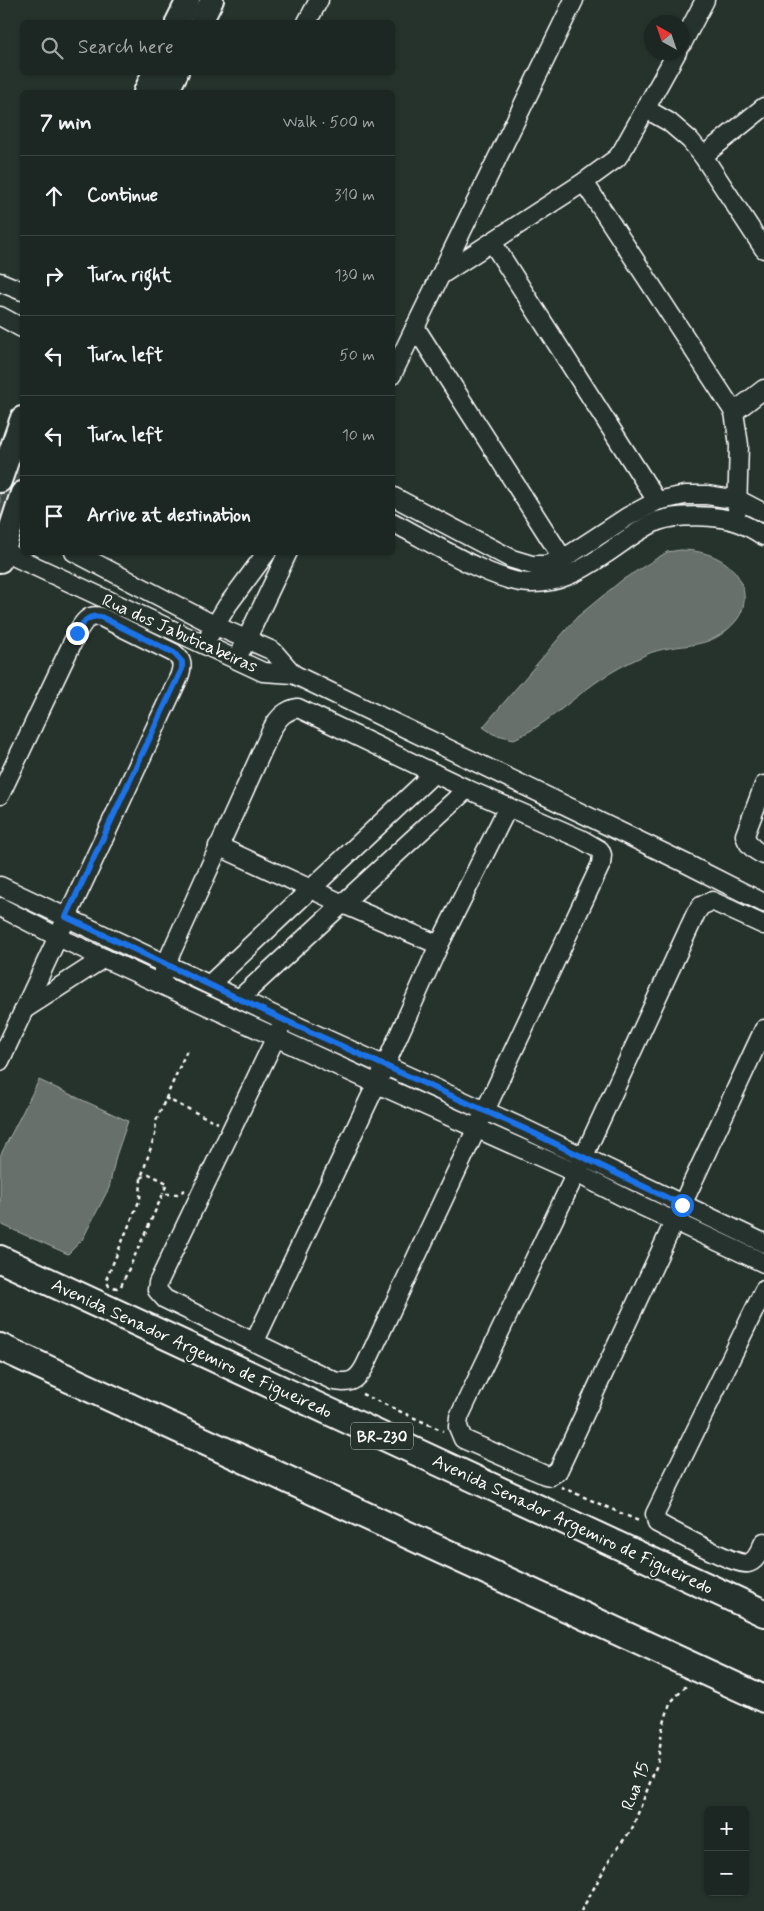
<!DOCTYPE html>
<html lang="en">
<head>
<meta charset="utf-8">
<style>
  :root { --surface:#1c2622; --page:#29322f; --text:#f1f3f6; --muted:#a0a5a5; --line:#3a4340 }
  body { margin:0; font-family:Mynerve,sans-serif; background:var(--page); color:var(--text) }
  .controls { position:absolute; right:15px; bottom:15px; display:grid; overflow:hidden; border-radius:8px; box-shadow:0 1px 4px #0004 }
  .controls button { width:45px; height:45px; display:grid; place-items:center; padding:0; border:0; border-bottom:1px solid var(--line); background:var(--surface); color:var(--text); font:25px sans-serif }
  .compass { position:absolute; left:644px; top:15px; width:45px; height:45px; border-radius:50%; background:var(--surface); box-shadow:0 1px 4px #0004; rotate:320deg }
  .stop { position:absolute; width:15px; height:15px; margin:-11px; border:4px solid #1a73e8; border-radius:50%; background:#fff }
  .stop.end { background:#1a73e8; border-color:#fff; box-shadow:0 1px 5px #0008 }
  .list { margin:0; padding:0; list-style:none }
  h2 { display:flex; justify-content:space-between; align-items:center; height:65px; margin:0; padding:0 20px; font-size:21px }
  h2 small { font-size:16px; font-weight:400; color:var(--muted) }
  .list li { display:grid; grid-template-columns:32px 1fr auto; gap:15px; align-items:center; box-sizing:border-box; height:80px; padding:0 20px; border-top:1px solid var(--line) }
  .list b { display:block; font-size:19px; white-space:nowrap }
  .list em { font-size:16px; font-style:normal; color:var(--muted) }
  .icon { flex:none; width:28px; height:28px; fill:none; stroke:currentColor; stroke-width:2; stroke-linecap:round; stroke-linejoin:round }
  .map { position:relative; flex:none; width:764px; height:1911px; overflow:hidden }
  .search { position:absolute; background:var(--surface); box-shadow:0 1px 4px #0004; left:20px; top:20px; width:375px; height:55px; display:flex; align-items:center; gap:12px; box-sizing:border-box; padding:0 18px; border-radius:8px; color:var(--muted); font-size:19px }
  .panel { position:absolute; background:var(--surface); box-shadow:0 1px 4px #0004; left:20px; top:90px; width:375px; height:465px; border-radius:8px }
  .map>svg:first-child { display:block }
</style>
</head>
<body>
<div class="map">
<svg width="764" height="1911" viewBox="0 0 764 1911">
  <rect width="100%" height="100%" fill="#26332d"/>
  <filter id="ink" filterUnits="userSpaceOnUse"><feTurbulence type="fractalNoise" baseFrequency=".02" numOctaves="2"/><feDisplacementMap in="SourceGraphic" scale="10" xChannelSelector="R" yChannelSelector="G"/><feConvolveMatrix kernelMatrix="1 2 1 2 8 2 1 2 1" color-interpolation-filters="sRGB"/></filter>
  <g filter="url(#ink)">
    <path fill="#3e4944" stroke="#9ea4a2" d="M22,428V483L0,546V493Z"/>
    <g fill="#67706c" stroke="#a4a9a7">
      <path d="M680,550C700,550 722,556 735,572C746,586 748,606 736,621C708,654 679,640 645,655C628,663 610,672 595,683C568,702 545,726 514,739L493,734L483,727L577,617L622,580L667,552Z"/>
      <path d="M39,1080L128,1121L116,1156L109,1188L82,1240L68,1254L0,1224V1156Z"/>
    </g>
    <g fill="none" stroke-linecap="round" stroke-linejoin="round">
      <defs>
        <g id="minor">
          <path d="M307,22L319,0"/>
          <path d="M682,44L705,0"/>
          <path d="M646,109L669,122L690,140L703,156L764,249"/>
          <path d="M703,156L764,107"/>
          <path d="M584,182L734,412L739,445L737,511"/>
          <path d="M492,242L657,501"/>
          <path d="M441,275L584,182L617,158L622,151L677,52"/>
          <path d="M0,282L22,291"/>
          <path d="M0,316L22,328"/>
          <path d="M415,327L563,559"/>
          <path d="M392,375L574,0"/>
          <path d="M734,412L764,389"/>
          <path d="M392,496L512,559L532,565H546L563,559L627,517L657,501L685,495H707L739,500L764,513"/>
          <path d="M392,522C428,540 492,582 530,583C558,584 582,570 604,555C621,544 639,529 658,521C678,514 718,515 737,522C746,525 756,531 764,536"/>
          <path d="M0,550L263,672L293,674L687,864L764,903"/>
          <path d="M74,552L214,625L273,651L293,674"/>
          <path d="M210,634L227,606L267,552"/>
          <path d="M242,649L288,552"/>
          <path d="M764,785L745,835C747,844 755,851 764,855"/>
          <path d="M0,795L77,633C83,622 88,614 101,617L174,653C183,660 183,666 179,677L0,1061"/>
          <path d="M218,846L343,904L439,945"/>
          <path d="M0,886L284,1020L525,1129L764,1243"/>
          <path d="M0,907L58,937L375,1083L576,1173L631,1201L764,1263"/>
          <path d="M764,925L712,901L701,906L696,913L576,1173L459,1417L458,1427L463,1439L545,1475L550,1476L558,1471L764,1029"/>
          <path d="M160,983L166,964L272,729C278,718 285,710 298,708L467,789L581,839L600,850L602,855L601,864L365,1366C357,1381 350,1384 334,1381L165,1299L157,1290L158,1283L284,1020"/>
          <path d="M210,984L434,773"/>
          <path d="M240,998L467,789"/>
          <path d="M25,1009L104,958"/>
          <path d="M764,1290L655,1514L657,1523C671,1530 737,1567 748,1563C757,1561 760,1550 764,1542"/>
          <path d="M255,1341L385,1066L439,945L508,807"/>
        </g>
        <g id="major">
          <path d="M177,22L188,0"/>
          <path d="M201,22L212,0"/>
          <path d="M145,92L154,72"/>
          <path d="M167,92L177,72"/>
          <path d="M0,481L22,418"/>
          <path d="M0,561L22,493"/>
        </g>
        <g id="highway">
          <path d="M0,1259L764,1613"/>
          <path d="M0,1347L764,1699"/>
        </g>
      </defs>
      <use href="#minor" stroke="#fff" stroke-width="21"/>
      <use href="#major" stroke="#fff" stroke-width="26"/>
      <use href="#highway" stroke="#fff" stroke-width="30"/>
      <g stroke="#fff" stroke-width="2.5" stroke-dasharray="4 4" stroke-linecap="butt">
        <path d="M165,1098L218,1123"/>
        <path d="M141,1178L149,1174L167,1183L163,1194"/>
        <path d="M185,1190L177,1194H163L121,1286L117,1288L109,1286L106,1280L140,1199L141,1178L155,1135L156,1121L187,1050"/>
        <path d="M362,1394L443,1431"/>
        <path d="M561,1487L641,1522"/>
        <path d="M581,1911L613,1854L632,1829L658,1762L662,1730L670,1703L687,1685"/>
      </g>
      <use href="#minor" stroke="#26332d" stroke-width="18"/>
      <use href="#major" stroke="#26332d" stroke-width="22"/>
      <use href="#highway" stroke="#26332d" stroke-width="26"/>
    </g>
  </g>
  <g fill="none" stroke-linecap="round" stroke-linejoin="round" filter="url(#ink)">
    <path stroke="#1a73e8" stroke-width="6" d="M77,633C83,622 88,614 101,617L174,653L182,662V669L66,917L284,1020L525,1129L682,1205"/>
  </g>
  <g text-anchor="middle" stroke-width="4.5" stroke-linejoin="round" paint-order="stroke">
    <rect fill="#26332d" stroke="#bec2c0" stroke-width="1" x="351" y="1422.5" width="62" height="27" rx="4"/>
    <g font-size="16" font-weight="bold" fill="#fff">
      <text x="382" y="1442">BR-230</text>
    </g>
    <g font-size="18" fill="#fff" stroke="#26332d">
      <text transform="translate(180 633) rotate(24)" y="6">Rua dos Jabuticabeiras</text>
      <text transform="translate(192 1348) rotate(25)" y="6">Avenida Senador Argemiro de Figueiredo</text>
      <text transform="translate(573 1524) rotate(25)" y="6">Avenida Senador Argemiro de Figueiredo</text>
      <text transform="translate(635 1786) rotate(-70)" y="6">Rua 15</text>
    </g>
  </g>
</svg>
<div class="controls">
<button>+</button>
<button>−</button>
</div>
<svg class="compass" viewBox="-18 -18 36 36"><path d="M0-13l5 13h-10z" fill="#e53935"/><path d="M0 13l5-13h-10z" fill="#a0a5a5"/></svg>
<div class="stop" style="left:682px;top:1205px"></div>
<div class="stop end" style="left:77px;top:633px"></div>
<div class="search"><svg class="icon" aria-label="search" viewBox="0 0 24 24"><circle cx="10" cy="10" r="6"/><path d="M15 15l6 6"/></svg>Search here</div>
<section class="panel">
<h2>7 min<small>Walk · 500 m</small></h2>
<ul class="list">
<li><svg class="icon" aria-label="ahead" viewBox="0 0 24 24"><path d="M12 20V5M6 11l6-6 6 6"/></svg><div><b>Continue</b></div><em>310 m</em></li>
<li><svg class="icon" aria-label="right" viewBox="0 0 24 24"><path d="M7 20v-9h11M14 6l5 5-5 5"/></svg><div><b>Turn right</b></div><em>130 m</em></li>
<li><svg class="icon" aria-label="left" viewBox="0 0 24 24"><path d="M17 20v-9H6M10 6l-5 5 5 5"/></svg><div><b>Turn left</b></div><em>50 m</em></li>
<li><svg class="icon" aria-label="left" viewBox="0 0 24 24"><path d="M17 20v-9H6M10 6l-5 5 5 5"/></svg><div><b>Turn left</b></div><em>10 m</em></li>
<li><svg class="icon" aria-label="arrive" viewBox="0 0 24 24"><path d="M6 21V4h12l-3 4 3 4H6"/></svg><div><b>Arrive at destination</b></div></li>
</ul>
</section>
</div>
</body>
</html>
